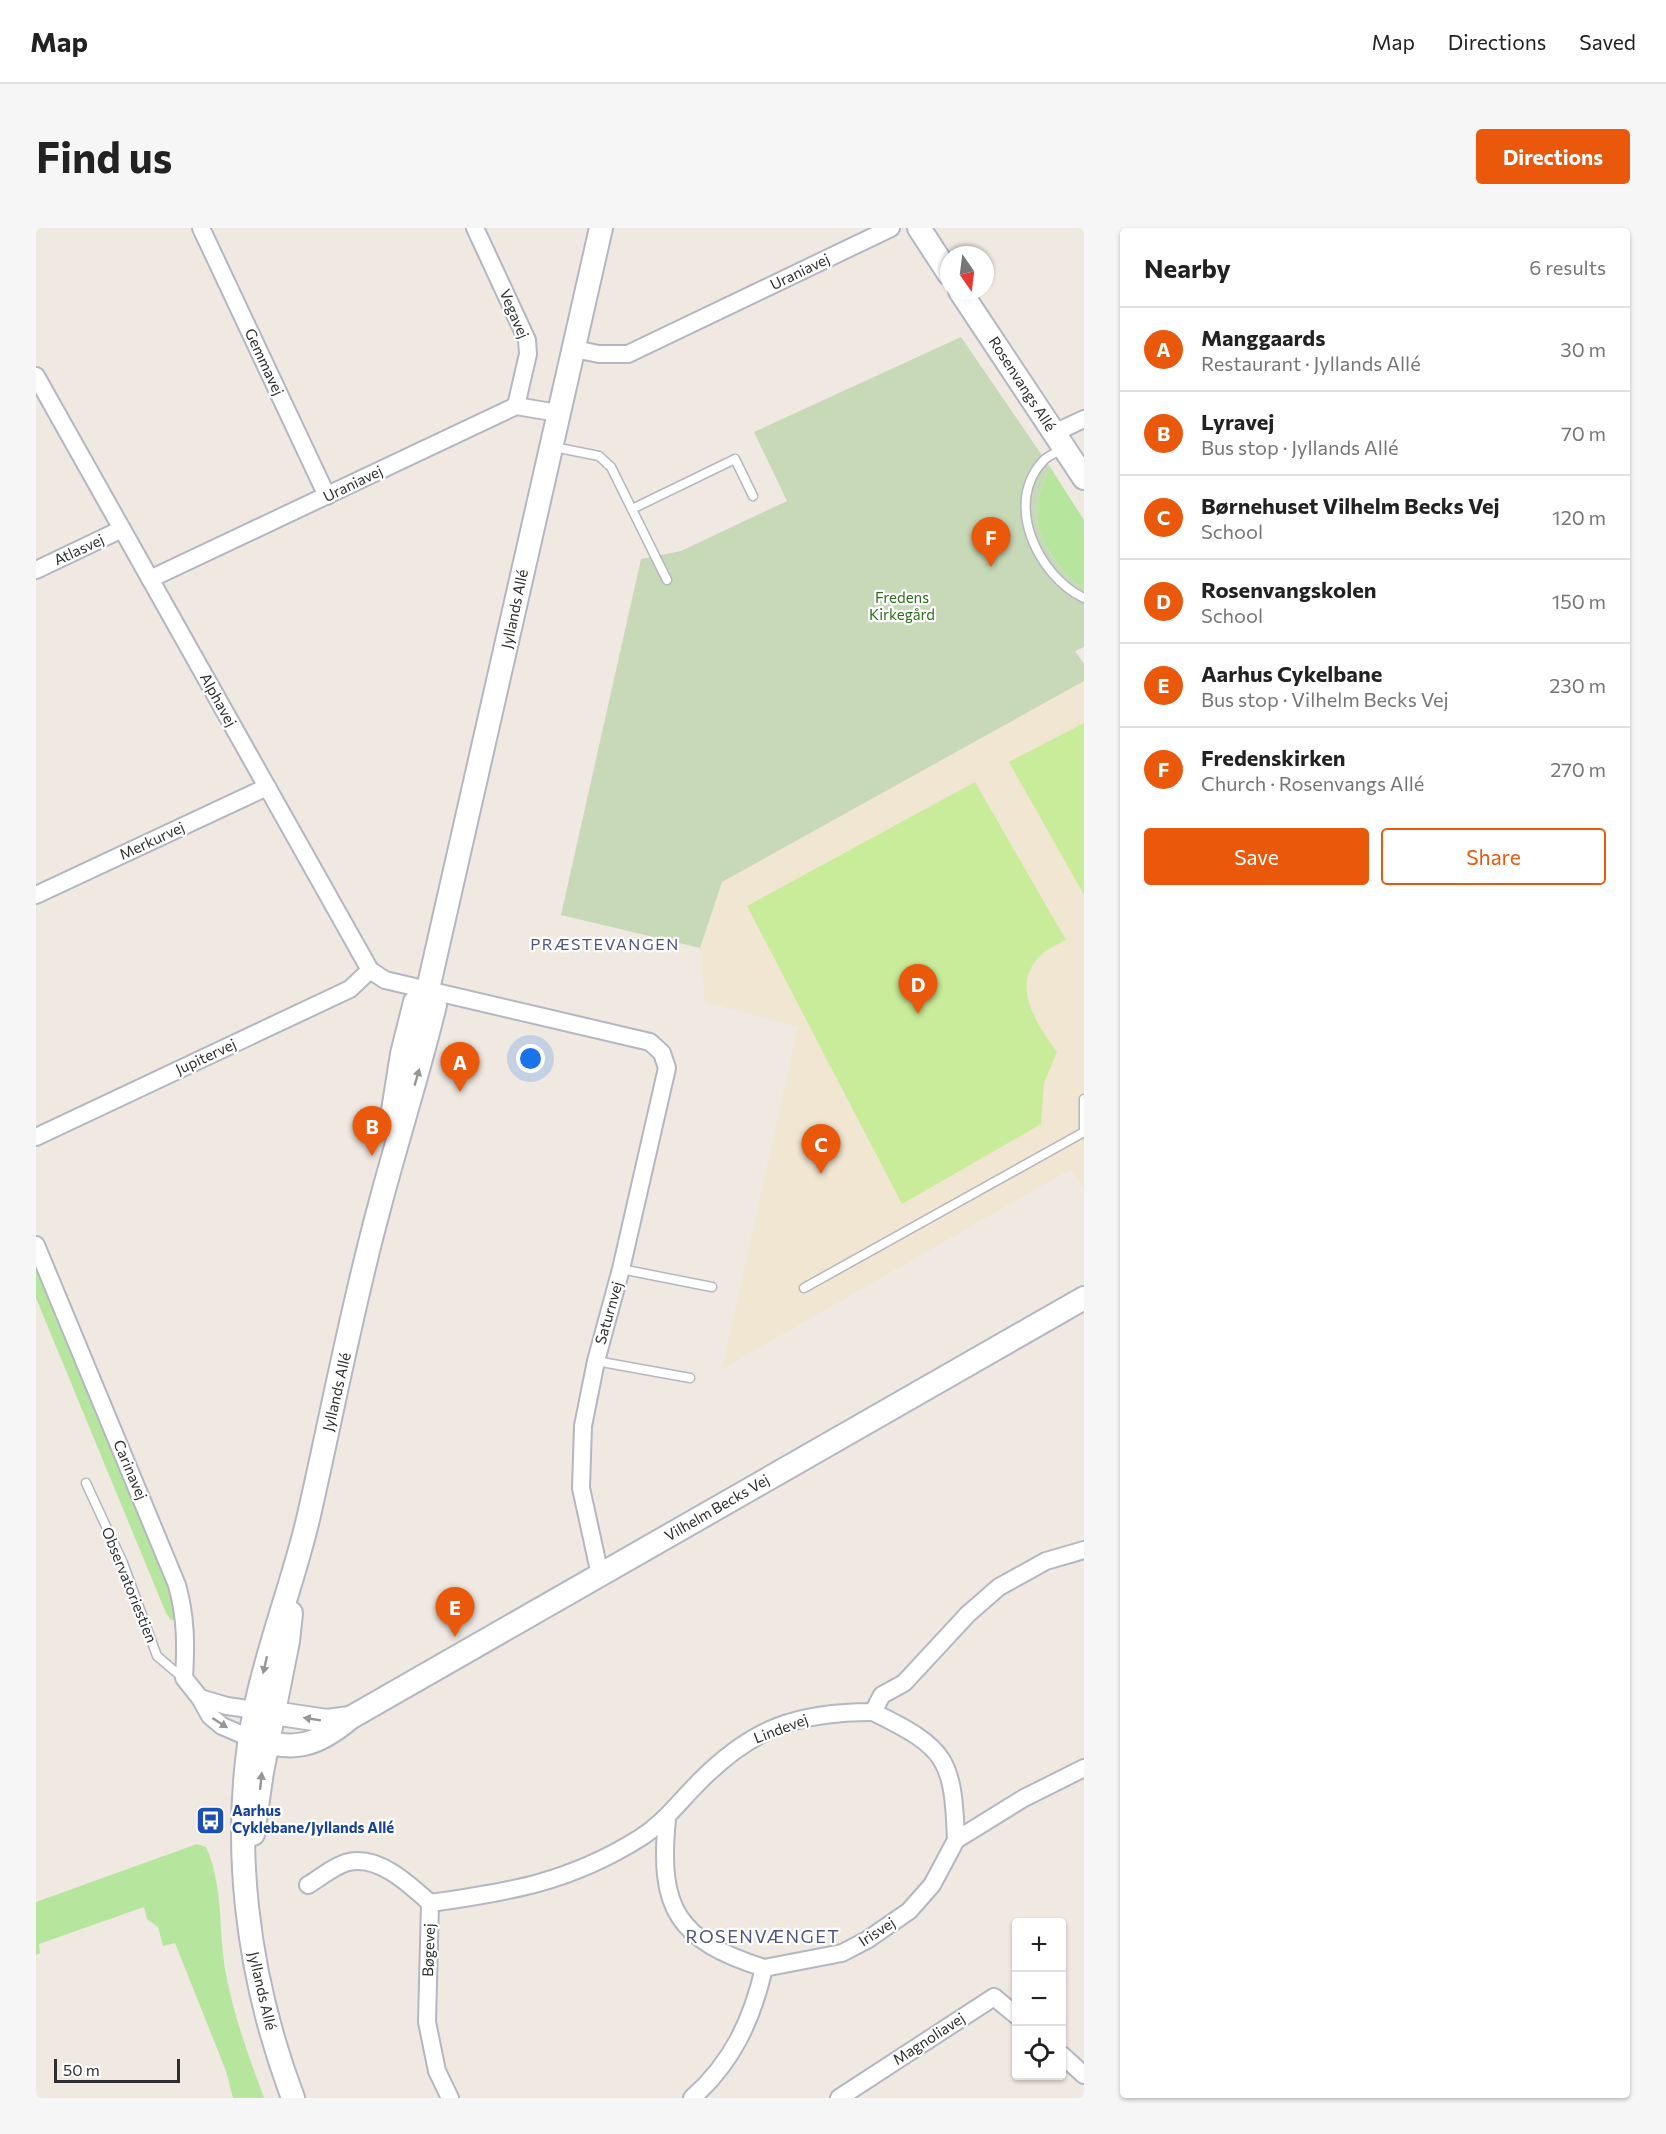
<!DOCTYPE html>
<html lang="en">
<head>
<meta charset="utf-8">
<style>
  :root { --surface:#fff; --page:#f6f6f6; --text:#222; --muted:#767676; --line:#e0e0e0; --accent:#ea580c }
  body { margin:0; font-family:Commissioner,sans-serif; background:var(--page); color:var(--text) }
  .controls { position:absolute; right:18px; bottom:18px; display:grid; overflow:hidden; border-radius:6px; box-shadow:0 2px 4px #0004 }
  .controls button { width:54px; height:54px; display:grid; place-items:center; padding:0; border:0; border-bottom:2px solid var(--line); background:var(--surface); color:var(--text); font:30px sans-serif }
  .compass { position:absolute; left:904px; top:18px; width:54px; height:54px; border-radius:50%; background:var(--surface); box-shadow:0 2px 4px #0004; rotate:166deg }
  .scale { position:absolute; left:18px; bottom:15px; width:126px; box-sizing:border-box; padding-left:6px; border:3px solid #2e2e2e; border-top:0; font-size:16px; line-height:21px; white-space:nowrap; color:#2e2e2e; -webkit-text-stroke:4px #fff; paint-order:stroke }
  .you { position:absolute; left:495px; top:831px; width:21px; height:21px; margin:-15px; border:4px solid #fff; border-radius:50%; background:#1a73e8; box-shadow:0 0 0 9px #1a73e833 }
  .badge { display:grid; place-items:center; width:39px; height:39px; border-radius:50%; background:var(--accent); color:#fff; font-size:20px; font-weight:700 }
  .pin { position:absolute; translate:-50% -50px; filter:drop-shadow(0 2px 3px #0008) }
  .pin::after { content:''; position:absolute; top:32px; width:21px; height:18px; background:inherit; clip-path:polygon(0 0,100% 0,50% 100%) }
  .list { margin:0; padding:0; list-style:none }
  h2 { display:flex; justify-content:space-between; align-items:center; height:78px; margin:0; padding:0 24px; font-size:26px }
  h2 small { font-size:20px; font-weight:400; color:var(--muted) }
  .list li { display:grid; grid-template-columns:39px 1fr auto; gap:18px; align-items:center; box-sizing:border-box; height:84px; padding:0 24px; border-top:2px solid var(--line) }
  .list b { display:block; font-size:22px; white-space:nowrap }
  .list p { margin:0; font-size:20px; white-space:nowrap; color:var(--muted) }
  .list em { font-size:20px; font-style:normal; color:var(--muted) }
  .actions { display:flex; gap:12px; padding:18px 24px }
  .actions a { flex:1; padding:14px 0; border:2px solid var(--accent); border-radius:6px; text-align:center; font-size:21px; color:var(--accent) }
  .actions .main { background:var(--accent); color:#fff }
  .icon { flex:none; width:33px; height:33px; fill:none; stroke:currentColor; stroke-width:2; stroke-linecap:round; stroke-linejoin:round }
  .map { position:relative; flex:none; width:1048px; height:1870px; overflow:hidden; border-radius:6px }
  header { display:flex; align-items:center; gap:36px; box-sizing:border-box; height:84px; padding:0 30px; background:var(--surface); border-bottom:2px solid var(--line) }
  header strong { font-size:28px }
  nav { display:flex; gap:33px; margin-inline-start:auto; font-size:21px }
  .intro { display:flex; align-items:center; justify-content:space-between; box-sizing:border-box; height:144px; padding:0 36px }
  h1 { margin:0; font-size:42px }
  .button { padding:15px 27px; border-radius:6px; background:var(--accent); color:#fff; font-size:21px; font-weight:700 }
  main { display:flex; gap:36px; padding:0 36px }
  aside { flex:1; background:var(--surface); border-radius:6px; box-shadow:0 2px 4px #0004 }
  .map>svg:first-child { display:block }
</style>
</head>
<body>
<header>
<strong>Map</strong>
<nav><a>Map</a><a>Directions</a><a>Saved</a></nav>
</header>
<div class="intro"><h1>Find us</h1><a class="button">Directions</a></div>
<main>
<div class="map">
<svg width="1048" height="1870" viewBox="0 0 1048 1870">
  <rect width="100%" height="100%" fill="#efe9e1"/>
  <path fill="#f0e6d1" d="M1048,453V962L1035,941L686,1141L762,799L669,774L664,720L686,654Z"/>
  <g fill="#b6e59e">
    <path d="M1014,239L1048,292V360C1034,353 1027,343 1018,331C994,295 997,277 1014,239Z"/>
    <path d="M0,1036L108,1290L141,1380L139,1392H135L130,1385L0,1070Z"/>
    <path d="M161,1616L170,1619C188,1659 182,1704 190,1746C198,1789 213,1829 228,1870H197L190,1843L139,1715L127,1718L122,1699L111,1691L108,1679L3,1716L4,1725L0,1727V1674Z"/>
  </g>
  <path fill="#c8d9b8" d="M925,109L1014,239C997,277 994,295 1018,331C1027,343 1034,353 1048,360V419L1039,423L1048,436V453L686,654L664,720L525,687L605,331L645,323L751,273L718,204Z"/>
  <g fill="#c9ec9a">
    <path d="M1048,495V667L973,534Z"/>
    <path d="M939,554L1030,712C1021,717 1008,722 1002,730C975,760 1002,798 1021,824L1008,855L1005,896L866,976L711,678Z"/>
  </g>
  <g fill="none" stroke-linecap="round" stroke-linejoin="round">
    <defs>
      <g id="lane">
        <path d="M518,219L563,228L575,239L631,352"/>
        <path d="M1028,221C1022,224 1013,227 1008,232C966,275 1003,349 1048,370"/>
        <path d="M596,281L699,231L717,268"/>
        <path d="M1048,871V905"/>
        <path d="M585,1041L676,1059"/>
        <path d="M768,1060L1048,904"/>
        <path d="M560,1133L654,1150"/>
        <path d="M50,1255L87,1335L121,1428L147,1450"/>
      </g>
      <g id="street">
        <path d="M165,0L291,268"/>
        <path d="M439,0L491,112L492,126L480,178"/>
        <path d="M538,121L563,126H592L855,0"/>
        <path d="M0,148L334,742L349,752L614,814L626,825L631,840L585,1041L560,1133L547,1198L545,1260L564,1347"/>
        <path d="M1018,205L1048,191"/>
        <path d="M0,342L86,301"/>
        <path d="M114,351L480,178L522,185"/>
        <path d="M0,667L231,559"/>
        <path d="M0,909L314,761L334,742"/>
        <path d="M0,1017L141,1357C150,1389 150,1417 148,1450L164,1470L174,1488L186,1498L214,1510"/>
        <path d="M164,1470L191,1478L219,1482"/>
        <path d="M837,1484C911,1520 917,1531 920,1612"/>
        <path d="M631,1591C622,1681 641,1712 728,1740"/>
        <path d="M272,1657C284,1650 299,1637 313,1634C343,1627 374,1657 394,1675L391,1794L401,1843L414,1870"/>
        <path d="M394,1675C474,1664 534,1654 604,1610C628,1595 643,1574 663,1554C717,1499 762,1484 837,1484L846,1467L868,1455L932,1386L963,1359L1010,1333L1048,1322"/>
        <path d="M1026,1827L1048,1847"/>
        <path d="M656,1870C696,1835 716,1792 728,1740L806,1725L831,1712L873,1683L896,1657L920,1612L988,1570L1048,1540"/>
        <path d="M803,1870L958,1769L981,1788"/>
      </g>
      <g id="secondary">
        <path d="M883,0L913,46"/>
        <path d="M924,63L1048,250"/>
        <path d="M356,889L366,826L379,774L392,761L565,0"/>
        <path d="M224,1483L291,1493L314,1490"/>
        <path d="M214,1510C257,1524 280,1519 314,1490L1048,1070"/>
        <path d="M217,1606L226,1544L252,1413L255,1385"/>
        <path d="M257,1870C211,1748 193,1611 219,1482C232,1416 258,1353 273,1287C296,1186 315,1084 342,984C360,915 382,847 399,777L392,761"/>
      </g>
    </defs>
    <use href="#lane" stroke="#b4b7c1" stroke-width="11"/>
    <use href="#street" stroke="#b4b7c1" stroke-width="20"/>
    <use href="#secondary" stroke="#b4b7c1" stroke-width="26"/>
    <use href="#lane" stroke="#fff" stroke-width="8"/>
    <use href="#street" stroke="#fff" stroke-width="16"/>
    <use href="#secondary" stroke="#fff" stroke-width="22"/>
  </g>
  <defs><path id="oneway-solid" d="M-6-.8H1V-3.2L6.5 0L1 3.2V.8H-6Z" transform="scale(1.5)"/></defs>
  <g fill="#969696">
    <use href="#oneway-solid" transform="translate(381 849) rotate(-74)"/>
    <use href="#oneway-solid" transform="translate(229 1437) rotate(103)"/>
    <use href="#oneway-solid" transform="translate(276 1491) rotate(-171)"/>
    <use href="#oneway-solid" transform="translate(184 1495) rotate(33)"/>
    <use href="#oneway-solid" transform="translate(225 1553) rotate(-84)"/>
  </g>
  <defs>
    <symbol id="bus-square" viewBox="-11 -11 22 22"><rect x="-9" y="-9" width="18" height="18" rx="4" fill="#1a4fb4" stroke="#fff"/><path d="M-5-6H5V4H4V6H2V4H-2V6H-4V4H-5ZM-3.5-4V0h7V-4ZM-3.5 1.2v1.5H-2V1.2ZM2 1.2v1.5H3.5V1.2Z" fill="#fff"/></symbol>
  </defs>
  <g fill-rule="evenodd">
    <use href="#bus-square" x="158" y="1576" width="33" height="33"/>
  </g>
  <g text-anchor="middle" stroke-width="4.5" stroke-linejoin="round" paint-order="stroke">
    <g font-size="15" fill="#2e2e2e" stroke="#fff">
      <text transform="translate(764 44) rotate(-26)" y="5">Uraniavej</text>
      <text transform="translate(478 86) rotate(67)" y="5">Vegavej</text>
      <text transform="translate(228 134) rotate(65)" y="5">Gemmavej</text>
      <text transform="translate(986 156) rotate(57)" y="5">Rosenvangs Allé</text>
      <text transform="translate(317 256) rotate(-26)" y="5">Uraniavej</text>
      <text transform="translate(43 322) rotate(-25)" y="5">Atlasvej</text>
      <text transform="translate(479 381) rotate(-78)" y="5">Jyllands Allé</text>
      <text transform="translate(182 472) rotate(61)" y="5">Alphavej</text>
      <text transform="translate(116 613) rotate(-25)" y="5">Merkurvej</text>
      <text transform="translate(170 829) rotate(-25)" y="5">Jupitervej</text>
      <text transform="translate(573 1085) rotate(-74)" y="5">Saturnvej</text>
      <text transform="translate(301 1164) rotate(-77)" y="5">Jyllands Allé</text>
      <text transform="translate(94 1242) rotate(67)" y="5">Carinavej</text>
      <text transform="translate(681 1280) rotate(-30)" y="5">Vilhelm Becks Vej</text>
      <text transform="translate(93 1357) rotate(68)" y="5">Observatoriestien</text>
      <text transform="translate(745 1501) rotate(-21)" y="5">Lindevej</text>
      <text transform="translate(841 1704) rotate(-33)" y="5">Irisvej</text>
      <text transform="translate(393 1722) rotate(-88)" y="5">Bøgevej</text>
      <text transform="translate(226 1763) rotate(77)" y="5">Jyllands Allé</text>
      <text transform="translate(893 1811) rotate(-33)" y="5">Magnoliavej</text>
    </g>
    <g font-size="15" fill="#2c6e1b" stroke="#fff">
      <text x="866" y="375">Fredens<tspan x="866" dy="17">Kirkegård</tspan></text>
    </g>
    <g font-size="15" font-weight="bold" fill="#164399" stroke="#fff" text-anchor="start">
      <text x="196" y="1588">Aarhus<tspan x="196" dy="17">Cyklebane/Jyllands Allé</tspan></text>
    </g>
    <g font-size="16" letter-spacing="1.5" fill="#4d5680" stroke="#fff">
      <text x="569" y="722">PRÆSTEVANGEN</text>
    </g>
    <g font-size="18" letter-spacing="1.5" fill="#4d5680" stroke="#fff">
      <text x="727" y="1715">ROSENVÆNGET</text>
    </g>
  </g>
</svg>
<div class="controls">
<button>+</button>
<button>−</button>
<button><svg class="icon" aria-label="locate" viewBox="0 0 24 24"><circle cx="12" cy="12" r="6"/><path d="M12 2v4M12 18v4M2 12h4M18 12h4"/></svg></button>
</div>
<svg class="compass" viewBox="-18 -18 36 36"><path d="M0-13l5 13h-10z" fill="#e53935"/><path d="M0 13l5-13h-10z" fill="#767676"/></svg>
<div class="scale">50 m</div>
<div class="you"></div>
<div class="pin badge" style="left:424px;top:864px">A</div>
<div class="pin badge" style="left:336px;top:928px">B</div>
<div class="pin badge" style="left:785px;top:946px">C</div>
<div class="pin badge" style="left:882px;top:786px">D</div>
<div class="pin badge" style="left:419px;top:1409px">E</div>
<div class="pin badge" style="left:955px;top:339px">F</div>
</div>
<aside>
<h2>Nearby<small>6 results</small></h2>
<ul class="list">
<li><span class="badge">A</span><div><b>Manggaards</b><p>Restaurant · Jyllands Allé</p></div><em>30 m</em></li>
<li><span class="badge">B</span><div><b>Lyravej</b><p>Bus stop · Jyllands Allé</p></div><em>70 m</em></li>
<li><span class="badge">C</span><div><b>Børnehuset Vilhelm Becks Vej</b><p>School</p></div><em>120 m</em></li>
<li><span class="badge">D</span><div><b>Rosenvangskolen</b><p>School</p></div><em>150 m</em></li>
<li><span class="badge">E</span><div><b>Aarhus Cykelbane</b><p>Bus stop · Vilhelm Becks Vej</p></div><em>230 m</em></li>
<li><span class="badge">F</span><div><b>Fredenskirken</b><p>Church · Rosenvangs Allé</p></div><em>270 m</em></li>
</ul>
<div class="actions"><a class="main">Save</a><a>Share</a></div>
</aside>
</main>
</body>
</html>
